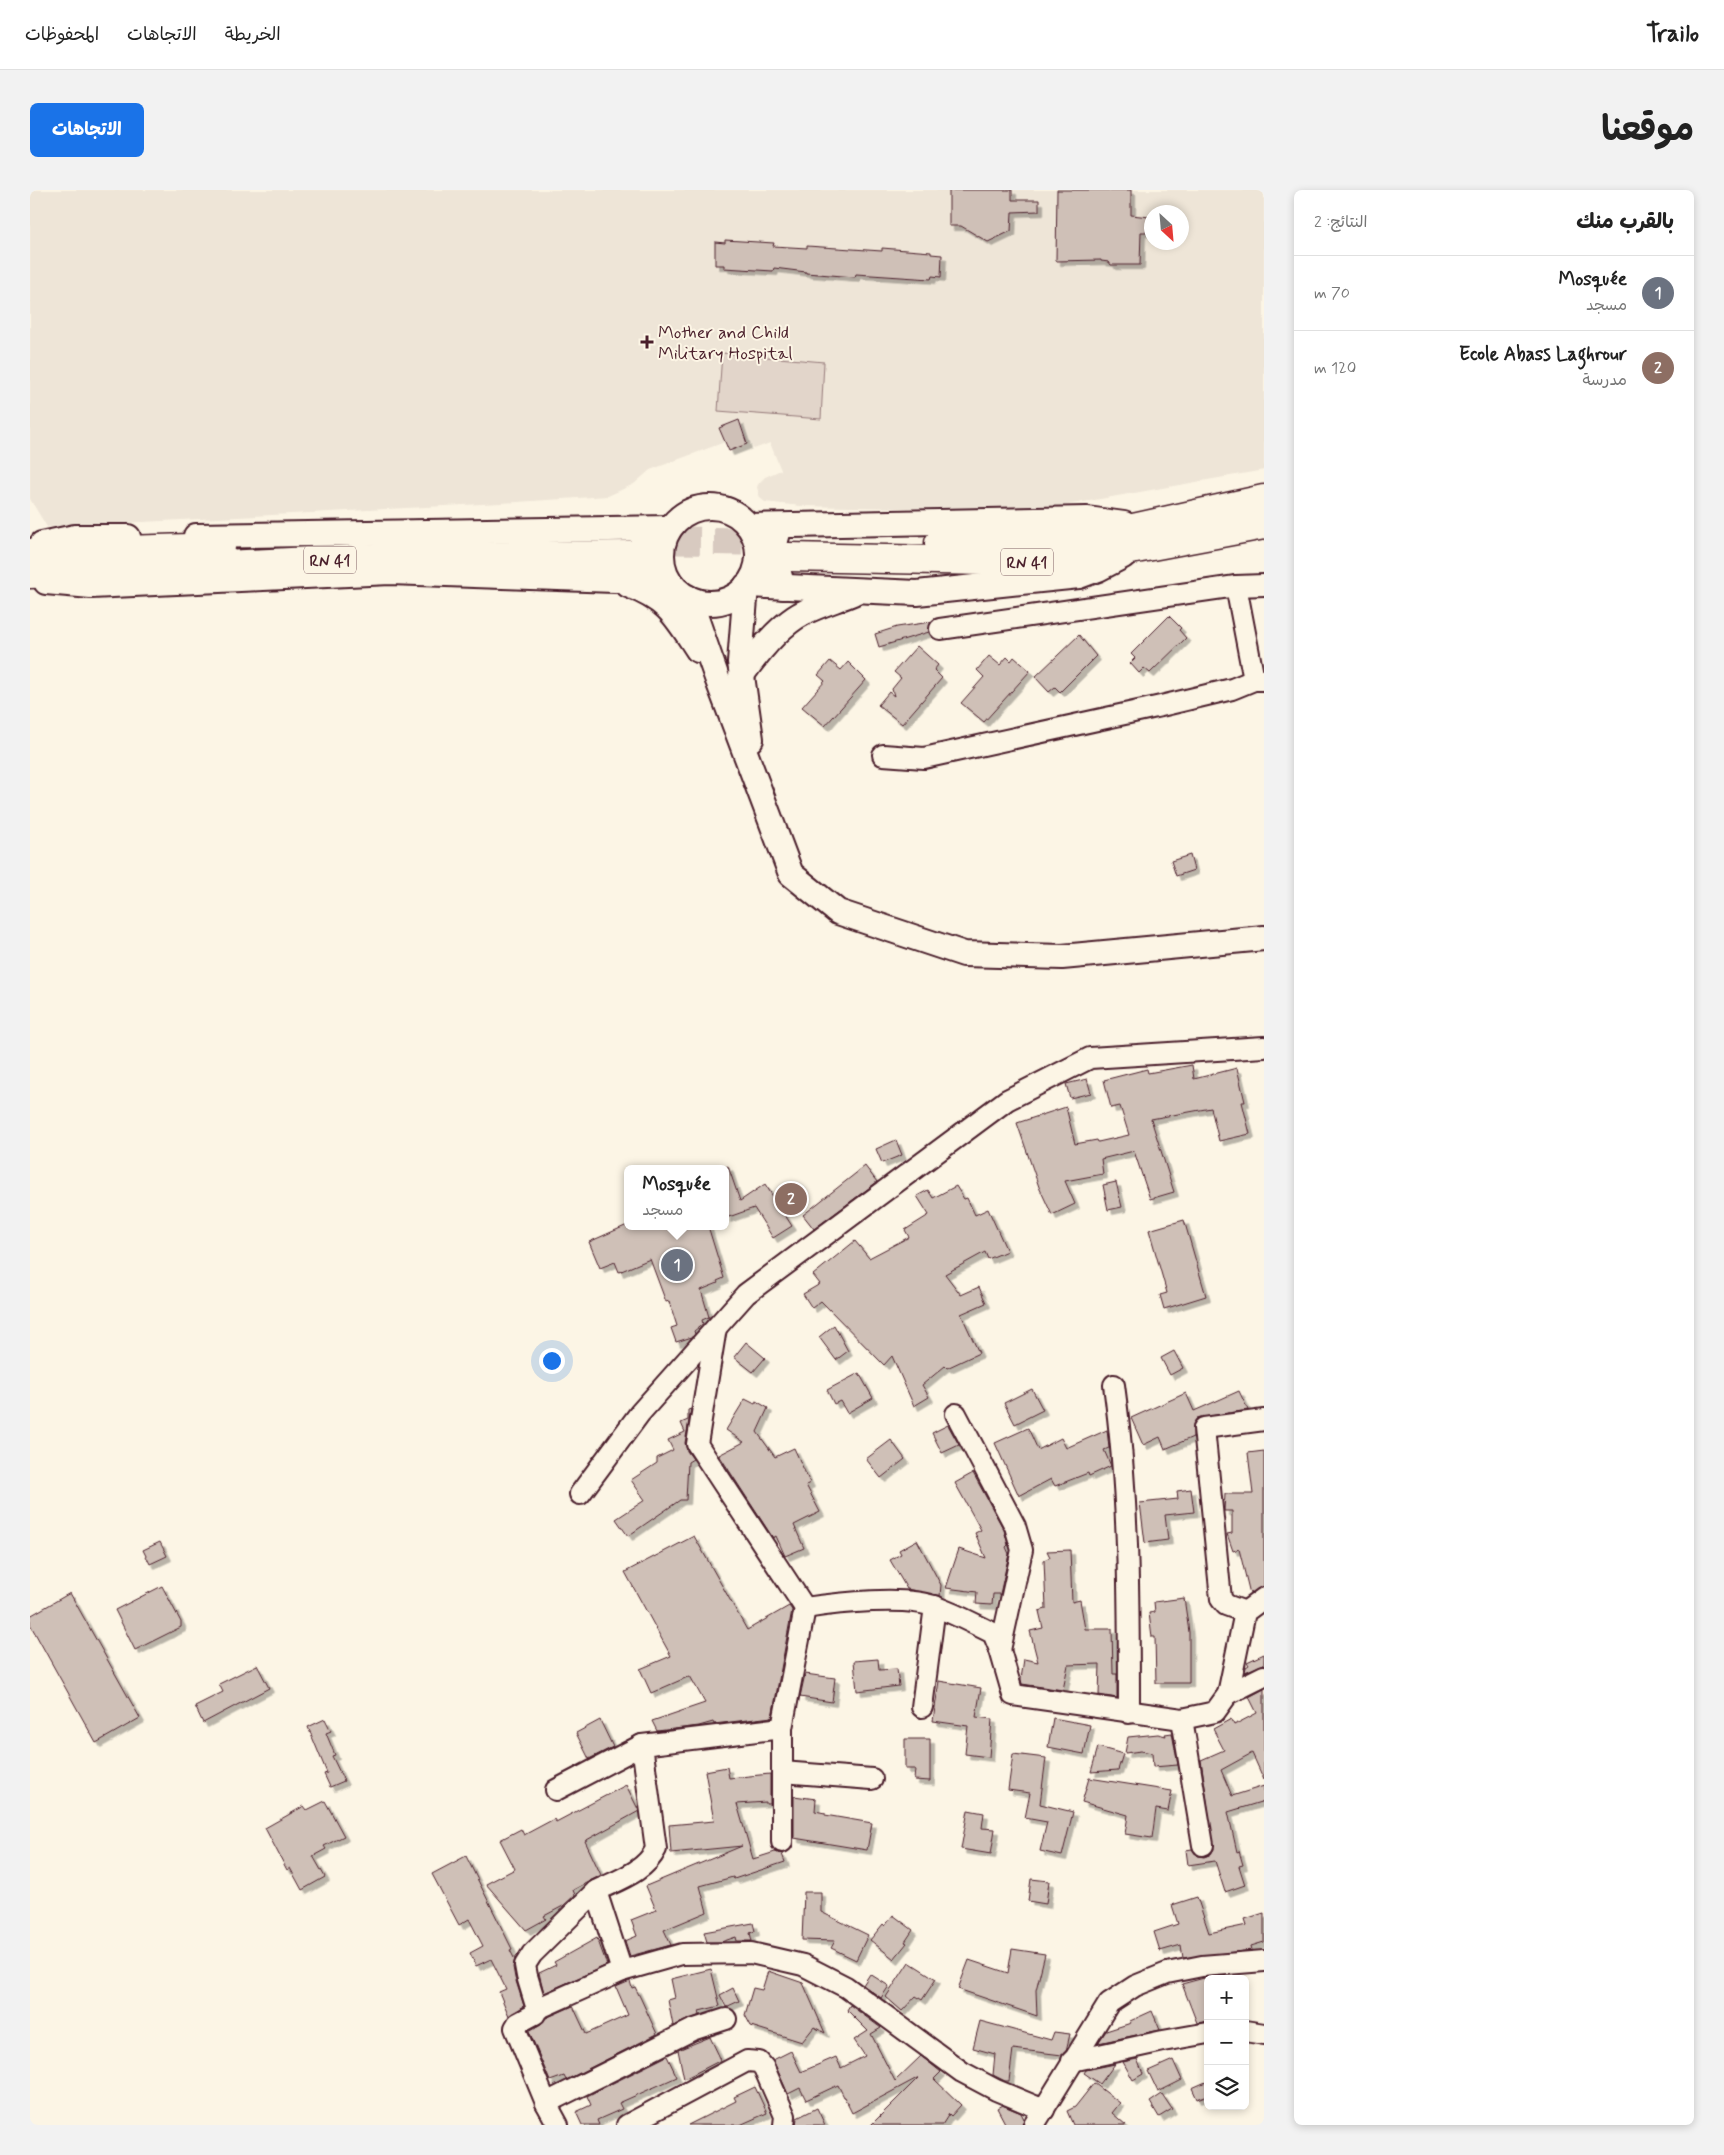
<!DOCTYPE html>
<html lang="ar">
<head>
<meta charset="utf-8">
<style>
  :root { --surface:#fff; --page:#f2f2f2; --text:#222; --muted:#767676; --line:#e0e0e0; --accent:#1a73e8 }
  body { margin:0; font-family:Mynerve,"Playpen Sans Arabic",sans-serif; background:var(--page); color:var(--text); direction:rtl }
  .controls { position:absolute; right:15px; bottom:15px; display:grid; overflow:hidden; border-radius:8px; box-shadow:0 2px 8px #0003 }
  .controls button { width:45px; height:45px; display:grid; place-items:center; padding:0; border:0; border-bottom:1px solid var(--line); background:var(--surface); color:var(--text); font:25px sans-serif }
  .compass { position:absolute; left:1114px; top:15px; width:45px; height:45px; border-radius:50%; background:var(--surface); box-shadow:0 2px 8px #0003; rotate:154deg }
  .you { position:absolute; left:521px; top:1170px; width:18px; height:18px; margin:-12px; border:4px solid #fff; border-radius:50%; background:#1a73e8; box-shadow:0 0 0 8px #1a73e833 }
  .badge { display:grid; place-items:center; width:32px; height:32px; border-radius:50%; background:var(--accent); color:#fff; font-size:16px; font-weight:700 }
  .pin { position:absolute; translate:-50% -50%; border:2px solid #fff; box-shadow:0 1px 5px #0006 }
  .popup { position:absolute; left:594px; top:975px; width:105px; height:65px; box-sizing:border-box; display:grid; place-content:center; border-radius:8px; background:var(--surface); filter:drop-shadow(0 1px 4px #0005); font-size:16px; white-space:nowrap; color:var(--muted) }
  .popup b { font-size:19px; color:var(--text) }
  .popup::after { content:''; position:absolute; left:50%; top:100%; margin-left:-10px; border:10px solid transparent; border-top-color:var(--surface) }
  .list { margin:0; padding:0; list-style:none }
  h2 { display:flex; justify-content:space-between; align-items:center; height:65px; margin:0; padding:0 20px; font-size:21px }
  h2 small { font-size:16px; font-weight:400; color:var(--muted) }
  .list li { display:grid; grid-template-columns:32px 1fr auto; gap:15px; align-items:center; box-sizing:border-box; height:75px; padding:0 20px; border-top:1px solid var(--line) }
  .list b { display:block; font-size:19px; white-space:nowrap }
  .list p { margin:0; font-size:16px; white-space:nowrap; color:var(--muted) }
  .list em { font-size:16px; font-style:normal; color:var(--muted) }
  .icon { flex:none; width:28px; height:28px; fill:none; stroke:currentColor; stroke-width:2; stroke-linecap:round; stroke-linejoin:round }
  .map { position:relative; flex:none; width:1234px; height:1935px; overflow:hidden; direction:ltr; border-radius:8px }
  header { display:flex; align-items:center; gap:30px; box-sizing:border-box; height:70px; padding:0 25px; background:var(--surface); border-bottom:1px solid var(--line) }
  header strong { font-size:24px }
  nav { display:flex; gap:28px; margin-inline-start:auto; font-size:18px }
  .intro { display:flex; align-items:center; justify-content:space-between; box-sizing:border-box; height:120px; padding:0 30px }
  h1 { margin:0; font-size:35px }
  .button { padding:12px 22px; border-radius:8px; background:var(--accent); color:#fff; font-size:18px; font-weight:700 }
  main { display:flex; gap:30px; padding:0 30px }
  aside { flex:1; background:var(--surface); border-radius:8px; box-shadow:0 2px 8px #0003 }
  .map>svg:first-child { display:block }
</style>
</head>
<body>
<header>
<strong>Trailo</strong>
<nav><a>الخريطة</a><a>الاتجاهات</a><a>المحفوظات</a></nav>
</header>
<div class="intro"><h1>موقعنا</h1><a class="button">الاتجاهات</a></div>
<main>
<aside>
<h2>بالقرب منك<small>النتائج: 2</small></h2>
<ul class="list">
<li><span class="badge" style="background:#6b7280">1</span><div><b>Mosquée</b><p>مسجد</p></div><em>70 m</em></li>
<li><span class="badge" style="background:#8d6e63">2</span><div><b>Ecole Abass Laghrour</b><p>مدرسة</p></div><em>120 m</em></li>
</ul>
</aside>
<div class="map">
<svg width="1234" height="1935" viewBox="0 0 1234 1935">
  <defs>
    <filter id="shadow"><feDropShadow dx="4.5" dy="4.5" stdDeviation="0" flood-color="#0004"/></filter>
  </defs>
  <rect width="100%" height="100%" fill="#fcf5e5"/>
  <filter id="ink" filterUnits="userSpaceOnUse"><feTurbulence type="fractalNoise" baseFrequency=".02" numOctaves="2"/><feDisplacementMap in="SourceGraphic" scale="10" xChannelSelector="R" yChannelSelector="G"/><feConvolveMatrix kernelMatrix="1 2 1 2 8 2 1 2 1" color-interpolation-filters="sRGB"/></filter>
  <g filter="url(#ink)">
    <path fill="#eee5d7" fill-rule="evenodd" d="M0,0H1234V280L1025,317L921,319L771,316L735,312L730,308L727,297L729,293L735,287L751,280L740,253L724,259L720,253L699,261L695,252L620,280L604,294L578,306L471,313L17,337L0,309ZM1122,22H1152V52H1122Z"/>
    <path fill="#e2d5ca" stroke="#967a7a" d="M692,163L794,172L791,229L688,221Z"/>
    <g fill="#cfc0b7" stroke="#4a1f2b" filter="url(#shadow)">
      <path d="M919,0H982V10H1009V21L982,22L981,41L958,52L931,36H919Z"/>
      <path d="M1027,0H1101V25L1120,27L1121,42H1111L1110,75H1081L1079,72L1071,71V70L1026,71Z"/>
      <path d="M695,50L744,53L743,56L777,58V56L852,61V58L901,62V64L912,65L911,87L902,86L901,89L826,84L825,87L776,83V82L744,78L743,81L694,78V75H685V52L695,53Z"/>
      <path d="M709,230L717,254L699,261L689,238Z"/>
      <path d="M1139,426L1151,438L1149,440L1156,448L1120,483L1114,478L1109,483L1100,473L1105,468L1101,464Z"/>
      <path d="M901,432L899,442L849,457L845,444L867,437Z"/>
      <path d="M1049,445L1066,466L1030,502L1025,497L1019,502L1005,487Z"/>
      <path d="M887,456L908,475L904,480L912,488L872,534L848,515L859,502L864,506L862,499L871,488L864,482Z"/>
      <path d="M959,466L970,475L977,467L981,471L984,467L1000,481L954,532L931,513L954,487L947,480Z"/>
      <path d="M800,471L811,480L818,472L836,490L795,536L772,517L795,491L788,485Z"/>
      <path d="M1160,665L1164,680L1146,686L1141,671Z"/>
      <path d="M1162,875L1164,889L1207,878L1215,912H1212L1220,944L1189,951L1181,918L1121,929L1144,1002L1120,1009L1104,961L1071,969L1073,984L1035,991L1045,1014L1022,1025L1009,997L987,933L1036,917L1045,954L1067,950L1068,952L1099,945L1090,916L1081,918L1074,890L1117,879L1118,883Z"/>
      <path d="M1057,889L1061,903L1040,908L1036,894Z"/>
      <path d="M866,950L872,965L852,973L846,959Z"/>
      <path d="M698,976L710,1011L735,994L762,1036L743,1048L724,1018L696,1028V977Z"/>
      <path d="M835,976L847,992L784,1039L773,1025Z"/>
      <path d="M1086,992L1092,1017L1078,1020L1073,995Z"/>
      <path d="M926,996L934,1009L937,1008L945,1025L958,1019L977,1061L958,1069L955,1062L915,1084L931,1105L949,1097L956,1113L931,1124L949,1163L917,1178L915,1176L892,1195L899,1207L884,1216L862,1166L854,1175L791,1111L782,1118L773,1104L790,1094L783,1085L825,1051L839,1068L879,1047L875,1040L899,1025L887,1006L898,1000L903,1008Z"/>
      <path d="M1154,1030L1176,1106L1134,1119L1130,1105L1137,1103L1119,1040Z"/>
      <path d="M595,1036H678L694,1088L687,1091L688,1093L671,1100L679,1127L672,1130L673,1134L664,1141L665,1144L662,1147L646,1152L641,1138L647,1136L639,1111L636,1112L620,1069L589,1082L585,1072L570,1078L559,1052Z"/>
      <path d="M804,1135L818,1161L806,1170L789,1147Z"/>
      <path d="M716,1152L735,1168L723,1182L704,1167Z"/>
      <path d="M1144,1161L1153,1178L1140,1185L1131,1168Z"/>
      <path d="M829,1183L843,1208L817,1223L810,1211L804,1214L797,1200Z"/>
      <path d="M1002,1199L1013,1220L985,1234L974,1213Z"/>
      <path d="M1209,1201L1218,1220L1167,1228L1163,1234V1247L1135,1259L1130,1247L1113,1255L1101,1228L1156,1203L1164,1221Z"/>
      <path d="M715,1209L725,1214L726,1211L738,1218L727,1242L745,1267L764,1258L780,1293L776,1295L790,1322L764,1335L774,1358L755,1366L746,1346L743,1348L689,1265L714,1252L696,1240Z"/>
      <path d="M661,1219L655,1253L657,1261L663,1269L658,1272L656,1310H650L598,1346L586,1329L615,1310L601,1290L627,1273V1268L643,1260L638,1250L655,1242L651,1233L658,1230V1220Z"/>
      <path d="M918,1235L929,1255L912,1263L902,1243Z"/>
      <path d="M998,1238L1008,1260L1031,1248L1036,1258L1077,1240L1079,1258L1074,1260L1081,1276L1059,1286L1058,1283L1025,1296L1021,1289L989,1306L965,1253Z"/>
      <path d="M861,1250L875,1269L851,1288L836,1269Z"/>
      <path d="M1234,1261V1396L1220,1404L1209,1359L1203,1361L1197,1344L1202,1343V1321H1194L1195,1304H1223L1218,1263Z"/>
      <path d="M943,1283L974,1340L978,1355L976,1357L979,1364L970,1404H963L962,1415L946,1414L947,1402L916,1398L929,1359L956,1368L945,1343L951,1340L925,1293Z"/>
      <path d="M1161,1299L1164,1322L1135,1325L1138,1350L1115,1353L1110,1313L1148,1309L1147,1301Z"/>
      <path d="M664,1346L717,1440L759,1416L762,1420L742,1527L684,1534L683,1532L669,1536L627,1541L622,1531L675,1513L660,1486L621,1503L610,1479L641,1466L595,1382Z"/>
      <path d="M887,1350L911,1395L910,1406L877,1399L860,1370L871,1364L869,1360Z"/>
      <path d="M130,1352L137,1366L120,1374L113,1360Z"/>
      <path d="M1040,1360L1042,1412L1050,1410L1055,1439H1082L1083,1484H1087V1508L1069,1505L1070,1474L1038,1475L1033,1500L992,1494L991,1489L994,1469L1008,1472L1000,1441L1013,1438L1009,1421L1016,1419L1014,1370L1020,1367L1017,1361Z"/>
      <path d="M132,1396L151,1432V1437L105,1460L85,1420Z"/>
      <path d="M40,1403L110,1528L66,1553L0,1434V1426Z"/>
      <path d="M1154,1408L1159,1442V1493H1126L1125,1447H1122L1119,1423L1125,1422L1124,1412Z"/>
      <path d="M1234,1464V1474L1215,1482L1216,1477L1219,1475L1217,1472Z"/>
      <path d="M848,1469L849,1480L867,1479L869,1496L827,1501L824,1471Z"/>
      <path d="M227,1475L239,1498L173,1533L165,1516L193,1502L189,1494Z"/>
      <path d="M775,1484L805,1488L802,1512L770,1507Z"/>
      <path d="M909,1491L951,1498L946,1527L962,1529L959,1567L935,1564L938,1536L903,1531Z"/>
      <path d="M1234,1499V1590L1222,1563L1191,1580L1202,1606L1234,1596V1611L1198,1622L1207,1662L1209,1661L1213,1675L1209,1676L1215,1695L1195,1702L1185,1671L1158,1675L1156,1660L1162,1659L1168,1666L1174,1667L1181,1664L1184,1659L1171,1570L1194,1560L1183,1539L1201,1529L1204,1535L1227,1523L1219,1507Z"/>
      <path d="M1023,1528L1060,1535L1054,1564L1018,1557Z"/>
      <path d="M295,1529L301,1541L296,1543L305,1565L302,1566L314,1591L300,1597L294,1584L297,1583L278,1537Z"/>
      <path d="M570,1530L583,1557L559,1569L546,1543Z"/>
      <path d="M1142,1543L1148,1575L1123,1577L1122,1563L1111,1561L1095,1563L1098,1547L1128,1544L1136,1546L1135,1544Z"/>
      <path d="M875,1549H900V1591L884,1590L885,1579H875Z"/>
      <path d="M1068,1557L1093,1564L1088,1580L1061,1582Z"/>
      <path d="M983,1564L1016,1568L1010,1614L1043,1622L1032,1666L1010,1661L1017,1632L995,1628L1000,1603L978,1600Z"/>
      <path d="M697,1577L699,1588L740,1584V1614H736V1612L707,1614L723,1669L745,1662L752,1664L755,1672L704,1689L703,1687L670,1696L677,1722L634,1740L641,1755L600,1766L595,1751L607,1746L601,1730L626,1720L616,1696L712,1656L641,1663L639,1635L684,1631L675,1581Z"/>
      <path d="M1059,1588L1142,1601L1138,1621L1126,1619L1122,1648L1095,1644L1098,1625L1052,1612Z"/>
      <path d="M596,1595L609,1621L555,1651L571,1685L543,1700L545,1705L533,1716L514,1726L516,1729L496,1740L456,1694L485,1679L470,1650L491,1639L494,1645L524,1629L526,1632Z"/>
      <path d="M764,1606L786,1609L785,1621L795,1623V1625L842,1633L837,1660L764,1648Z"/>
      <path d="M295,1611L314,1646L294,1656L296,1659L283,1666L295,1687L272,1700L260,1678L257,1680L235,1638L274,1616L277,1620Z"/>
      <path d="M938,1620L954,1623L952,1638L965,1639L961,1664L931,1659Z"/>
      <path d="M436,1666L482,1759L480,1760L485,1770L483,1777L485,1788L494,1816L479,1826L469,1802L476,1799L461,1769L446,1776L440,1763L453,1756L439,1729L429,1735L402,1684Z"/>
      <path d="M1001,1689L1019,1691L1016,1714L998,1711Z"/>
      <path d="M774,1702H791V1722L838,1745L826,1770L801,1758L805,1751L772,1750Z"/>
      <path d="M1167,1707L1179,1743L1217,1735L1215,1729L1234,1723V1752L1221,1756L1222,1760L1153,1768L1151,1755L1130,1761L1124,1742L1148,1734L1142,1715Z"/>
      <path d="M863,1725L883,1740L875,1752L877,1753L864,1769L840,1750L853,1734L855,1736Z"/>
      <path d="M723,1733L725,1741L720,1743L722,1751H707L706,1747L691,1752H677L674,1742Z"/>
      <path d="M567,1748L577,1775L514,1803L509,1783L526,1775L524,1772Z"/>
      <path d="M982,1759L1015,1764L1006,1800L1007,1826L928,1799L939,1770L978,1783Z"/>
      <path d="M879,1772L906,1789L892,1810L886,1806L872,1821L856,1807Z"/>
      <path d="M681,1779L690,1816L669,1821L670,1825L643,1836L638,1810L645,1808L641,1789Z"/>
      <path d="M738,1781L773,1793L795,1843L784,1837L772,1852L721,1836L715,1825L723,1798L732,1800Z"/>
      <path d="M840,1784L859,1796L851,1808L833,1795Z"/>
      <path d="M1195,1786L1196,1789H1178V1831L1167,1833L1152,1794L1174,1788Z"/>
      <path d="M600,1791L602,1798L605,1797L611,1809L627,1844L536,1890L534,1886L520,1891L499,1841L511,1834L516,1828L543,1816L556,1844L598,1825L586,1797Z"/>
      <path d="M703,1798L709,1811L696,1817L690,1805Z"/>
      <path d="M820,1815L851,1838L841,1844L865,1891L891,1866L911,1882L904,1889L931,1915L921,1926L919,1924L912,1935H841L889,1887L822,1923L808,1895L776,1910L770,1898L758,1904L743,1870L761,1861L771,1882L806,1867L811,1878L835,1866L824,1850L838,1841L817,1820Z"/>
      <path d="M1122,1821L1130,1840L1068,1853L1076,1841L1101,1833L1100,1831Z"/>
      <path d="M950,1831L1021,1850L1024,1842L1040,1844L1036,1861L1032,1865L983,1859L979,1891H975L963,1885L965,1864L943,1858Z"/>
      <path d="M680,1847L691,1870L654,1889L648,1860Z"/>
      <path d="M637,1866L647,1887L589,1913L592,1919L567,1930L569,1935H552L546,1922L561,1915L557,1906Z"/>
      <path d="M1107,1869L1113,1884L1103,1890L1093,1872Z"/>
      <path d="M1143,1870L1152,1890L1128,1902L1118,1881Z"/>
      <path d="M1085,1874L1070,1894L1054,1883L1056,1880Z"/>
      <path d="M1178,1891V1905L1167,1909L1162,1898Z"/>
      <path d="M1064,1893L1090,1913L1082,1923L1096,1935H1043L1037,1921L1045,1917Z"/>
      <path d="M725,1897L737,1923L710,1935H658L706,1911L704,1907Z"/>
      <path d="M1132,1904L1142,1919L1129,1927L1120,1912Z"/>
      <path d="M972,1915L991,1923L994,1929L992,1935H976L967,1918Z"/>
      <path d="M787,1918L795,1935H766L767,1928Z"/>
    </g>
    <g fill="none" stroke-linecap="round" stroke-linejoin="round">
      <path stroke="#d8cac0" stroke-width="28" stroke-dasharray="28 14" stroke-linecap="butt" d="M600,350L761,352"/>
      <defs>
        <g id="minor">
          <path d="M1206,396L1224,490"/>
          <path d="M910,439L1206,396L1234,395"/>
          <path d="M853,565L894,568L1131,516L1202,499L1224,490H1234"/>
          <path d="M686,1138L667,1254L775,1418L752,1538L612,1555L626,1659C615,1682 588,1690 566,1701L592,1781L652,1764L721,1763L773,1775L816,1797L932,1882L966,1900L1014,1920"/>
          <path d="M1084,1195C1099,1304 1099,1413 1099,1523"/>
          <path d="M926,1224L985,1336L992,1360L970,1460"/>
          <path d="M550,1304L610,1223L716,1104L977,910L1060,868L1234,857"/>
          <path d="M775,1418C808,1413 876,1405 906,1417C926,1424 944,1434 963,1443L970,1460L983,1505L1152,1529L1185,1522L1198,1504L1215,1422L1234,1408"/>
          <path d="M1215,1422L1196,1415L1191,1409L1174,1238L1234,1230"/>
          <path d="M1198,1504L1234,1486"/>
          <path d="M892,1517L905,1416"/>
          <path d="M1152,1529L1173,1655"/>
          <path d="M752,1538V1652"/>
          <path d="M752,1582L842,1589"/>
          <path d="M526,1600L612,1555"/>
          <path d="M507,1819L592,1781"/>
          <path d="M1215,1841L1234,1844"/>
          <path d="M1042,1871L1133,1851L1178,1843"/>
          <path d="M516,1913L662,1840L696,1829"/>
          <path d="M528,1935L516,1913L485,1838L488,1833L505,1824L507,1819L497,1786L495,1775L502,1764L566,1701"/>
          <path d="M597,1935L717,1871L729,1872L734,1878L755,1926L754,1935"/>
          <path d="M1004,1935L1079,1813L1105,1796L1137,1783L1172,1776L1234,1771"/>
        </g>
        <g id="tertiary">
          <circle cx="680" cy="365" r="48"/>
          <path d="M719,336L1057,329L1094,334"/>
          <path d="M751,336C740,358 746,374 753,397"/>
          <path d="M166,346L640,338"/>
          <path d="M12,354L45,347H98"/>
          <path d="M16,392L61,396L360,382L640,392"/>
          <path d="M606,392C617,374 618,358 609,339"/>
          <path d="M598,395C639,411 645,425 668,460"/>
          <path d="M717,395L887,403L1049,386L1068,379L1093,366"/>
          <path d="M716,396L710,472L721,549"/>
          <path d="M659,408L687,488L761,684L808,722L934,764L1032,767L1234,748"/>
          <path d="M711,486C726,465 749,435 773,423C788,415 806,410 823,403"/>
        </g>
        <g id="trunk">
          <path d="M909,353L1023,349L1099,339L1234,309"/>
          <path d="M0,363L191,357"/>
          <path d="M758,367L1003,372L1063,367L1234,335"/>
          <path d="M0,384L367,367L601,365"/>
        </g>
      </defs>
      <use href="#minor" stroke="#4a1f2b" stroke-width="24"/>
      <use href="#tertiary" stroke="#4a1f2b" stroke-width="28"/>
      <use href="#trunk" stroke="#4a1f2b" stroke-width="31"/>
      <use href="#minor" stroke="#fcf5e5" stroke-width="20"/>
      <use href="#tertiary" stroke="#fcf5e5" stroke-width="24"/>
      <use href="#trunk" stroke="#fcf5e5" stroke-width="28"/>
    </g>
  </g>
  <path fill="#4a1f2b" stroke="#fcf5e5" stroke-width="2" d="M614.5 144.5h5v5h5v5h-5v5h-5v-5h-5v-5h5z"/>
  <g text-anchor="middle" stroke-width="4" stroke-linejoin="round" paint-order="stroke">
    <g fill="#fcf5e5" stroke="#7f5f63" stroke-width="1">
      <rect x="274" y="356.5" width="52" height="27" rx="4"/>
      <rect x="971" y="358.5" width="52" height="27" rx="4"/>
    </g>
    <g font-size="16" font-weight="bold" fill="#4a1f2b">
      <text x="300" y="376">RN 41</text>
      <text x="997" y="378">RN 41</text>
    </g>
    <g font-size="18" fill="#4a1f2b" stroke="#fcf5e5" text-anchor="start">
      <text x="628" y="148">Mother and Child<tspan x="628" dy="21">Military Hospital</tspan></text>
    </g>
  </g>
</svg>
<div class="controls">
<button>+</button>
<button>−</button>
<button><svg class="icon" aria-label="layers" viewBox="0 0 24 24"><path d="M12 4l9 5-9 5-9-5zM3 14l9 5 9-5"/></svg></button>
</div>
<svg class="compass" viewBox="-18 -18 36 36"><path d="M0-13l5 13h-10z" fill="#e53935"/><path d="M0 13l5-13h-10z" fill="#767676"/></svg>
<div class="you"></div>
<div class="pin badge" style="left:647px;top:1075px;background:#6b7280">1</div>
<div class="popup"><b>Mosquée</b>مسجد</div>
<div class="pin badge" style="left:761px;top:1009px;background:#8d6e63">2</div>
</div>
</main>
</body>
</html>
